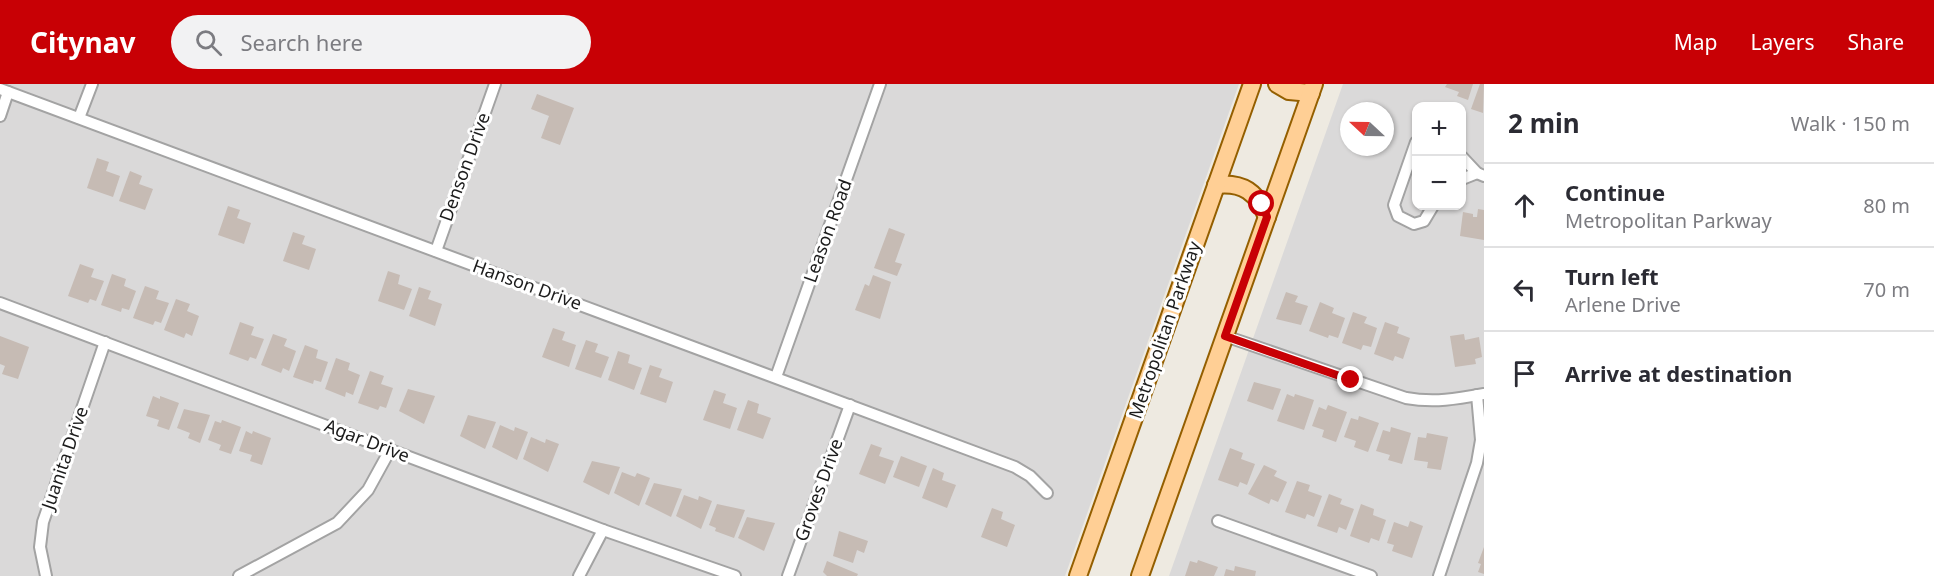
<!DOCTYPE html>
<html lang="en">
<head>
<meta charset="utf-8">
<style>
  :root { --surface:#fff; --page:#f2f2f3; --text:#2b2b33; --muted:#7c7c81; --line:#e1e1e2; --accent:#c80005 }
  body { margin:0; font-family:"Noto Sans",sans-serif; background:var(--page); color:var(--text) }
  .controls { position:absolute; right:18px; top:18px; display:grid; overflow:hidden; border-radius:12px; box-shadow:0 2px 4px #0004 }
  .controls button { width:54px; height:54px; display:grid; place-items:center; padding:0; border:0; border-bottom:2px solid var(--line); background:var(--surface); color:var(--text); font:30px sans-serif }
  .compass { position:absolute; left:1340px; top:18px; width:54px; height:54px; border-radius:50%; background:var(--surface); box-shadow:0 2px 4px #0004; rotate:292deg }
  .stop { position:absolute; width:18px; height:18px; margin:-14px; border:4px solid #c80005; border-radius:50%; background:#fff }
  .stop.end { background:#c80005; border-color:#fff; box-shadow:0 2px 6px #0008 }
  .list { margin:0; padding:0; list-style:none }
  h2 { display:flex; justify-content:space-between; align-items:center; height:78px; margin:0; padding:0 24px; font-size:26px }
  h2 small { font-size:20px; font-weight:400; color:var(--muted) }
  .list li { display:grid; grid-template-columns:39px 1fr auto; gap:18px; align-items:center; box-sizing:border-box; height:84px; padding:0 24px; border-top:2px solid var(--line) }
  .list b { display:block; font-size:22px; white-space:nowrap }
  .list p { margin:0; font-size:20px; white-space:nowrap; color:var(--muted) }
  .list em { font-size:20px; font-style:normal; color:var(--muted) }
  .icon { flex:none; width:33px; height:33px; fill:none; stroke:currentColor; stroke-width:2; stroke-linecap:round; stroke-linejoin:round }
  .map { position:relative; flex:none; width:1484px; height:492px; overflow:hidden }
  header { display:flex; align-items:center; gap:36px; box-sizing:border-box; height:84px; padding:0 30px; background:var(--accent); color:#fff }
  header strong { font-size:28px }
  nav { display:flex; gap:33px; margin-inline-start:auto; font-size:21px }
  .search { width:420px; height:54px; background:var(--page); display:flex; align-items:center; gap:15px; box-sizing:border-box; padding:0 21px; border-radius:33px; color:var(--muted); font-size:22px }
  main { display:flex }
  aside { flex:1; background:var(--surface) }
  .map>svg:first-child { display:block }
</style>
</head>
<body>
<header>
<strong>Citynav</strong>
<div class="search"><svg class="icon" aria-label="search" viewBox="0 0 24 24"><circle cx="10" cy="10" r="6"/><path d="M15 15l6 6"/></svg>Search here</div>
<nav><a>Map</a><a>Layers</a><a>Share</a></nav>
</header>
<main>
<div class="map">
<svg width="1484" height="492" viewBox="0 0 1484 492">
  <rect width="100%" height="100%" fill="#eeeae1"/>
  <g fill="#dad9d9" fill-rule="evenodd">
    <path d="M0,0H1239L1065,492H0Z"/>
    <path d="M1343,0H1484V492H1169ZM1416,22H1462V122H1416ZM1349,27H1385V63H1349Z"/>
  </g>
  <g fill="#c6bbb4">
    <path d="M1447,0H1473L1468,16L1457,12L1459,8L1445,3Z"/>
    <path d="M1480,0H1484L1483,29L1471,25Z"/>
    <path d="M537,10L574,24L560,61L541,54L549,32L531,25Z"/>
    <path d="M97,74L109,78L106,87L120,92L113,113L87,104Z"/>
    <path d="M130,87L142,92L139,100L153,105L145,126L119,117Z"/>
    <path d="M228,122L240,126L237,134L251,139L244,160L218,151Z"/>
    <path d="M1478,125L1484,126V156L1460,152L1463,128L1473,130V133H1477Z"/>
    <path d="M889,144L905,150L895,178L902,180L897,192L874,184Z"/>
    <path d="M293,148L305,152L302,160L316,165L309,186L283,177Z"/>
    <path d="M80,180L94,185L91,193L104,197L96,217L90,215L88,219L68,212Z"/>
    <path d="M388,187L400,191L398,200L412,205L404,226L378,217Z"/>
    <path d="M112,190L126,195L124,202L136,207L129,226L122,224L121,228L101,221Z"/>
    <path d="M873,191L891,198L880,235L855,226L865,200L869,202Z"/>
    <path d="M145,202L159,207L156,215L169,219L161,239L155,237L153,241L133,234Z"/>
    <path d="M419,203L431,207L428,215L442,220L435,242L409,232Z"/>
    <path d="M1286,208L1298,212L1295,218L1308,222L1301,241L1276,235Z"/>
    <path d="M176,215L190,220L187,227L199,232L192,252L186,249L184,254L164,246Z"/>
    <path d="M1320,218L1334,224L1332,229L1345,234L1338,254L1329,251L1328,254L1309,247Z"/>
    <path d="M1353,228L1367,233L1364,239L1377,244L1371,263L1363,261L1361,266L1342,259Z"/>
    <path d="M240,238L254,243L251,251L264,255L256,275L250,273L248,277L229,270Z"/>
    <path d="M1385,238L1399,243L1397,249L1410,254L1403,275L1395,272L1393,277L1374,270Z"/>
    <path d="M553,244L565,248L562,256L576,261L569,283L542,273Z"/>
    <path d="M273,250L287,255L284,262L296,267L289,287L283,284L281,289L261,281Z"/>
    <path d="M1464,250L1465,256L1479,253L1482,273L1475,275L1476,280L1455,283L1450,252Z"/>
    <path d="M0,252L29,263L18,295L2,290L5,282L0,280Z"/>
    <path d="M586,256L598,260L595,268L609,273L601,294L575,285Z"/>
    <path d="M305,261L318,266L316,274L328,278L321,298L314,296L313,300L293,293Z"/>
    <path d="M618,267L630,271L628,279L642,284L634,306L608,296Z"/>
    <path d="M336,274L350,279L348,286L360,291L353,311L346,308L345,313L325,305Z"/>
    <path d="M650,281L662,285L659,293L673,298L666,319L640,310Z"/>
    <path d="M370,287L384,292L381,300L393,304L386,324L380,322L378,326L358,319Z"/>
    <path d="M1254,298L1281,305L1273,326L1247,317Z"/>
    <path d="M408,305L435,312L424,340L399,327Z"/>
    <path d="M714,306L726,310L723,319L737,324L730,345L703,336Z"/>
    <path d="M1287,310L1294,313L1295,310L1314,316L1304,346L1277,337Z"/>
    <path d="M153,312L160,315V312L179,319L169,346L157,342L159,336L146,332Z"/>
    <path d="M748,316L759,320L757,329L771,334L763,355L737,346Z"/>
    <path d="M1328,321L1347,328L1336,358L1322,353L1324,346L1312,342L1319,323L1326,326Z"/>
    <path d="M184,325L210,331L200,359L188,354L190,349L177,344Z"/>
    <path d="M468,331L496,338L485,365L460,352Z"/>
    <path d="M1359,332L1379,339L1368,368L1354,363L1356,357L1344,353L1351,334L1358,336Z"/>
    <path d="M222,336L241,343L231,370L219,366L221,361L208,356L215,337L221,339Z"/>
    <path d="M500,341L514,347L515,343L528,348L517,376L492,363Z"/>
    <path d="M1391,343L1411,349L1402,380L1388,376L1390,371L1376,367L1383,346L1390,348Z"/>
    <path d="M246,347L252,350L253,347L271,354L262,381L250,377L252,371L239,367Z"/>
    <path d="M1427,349L1448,353L1441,386L1427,384L1428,378L1414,376L1418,353L1426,354Z"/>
    <path d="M531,353L545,359L546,355L559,360L548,388L523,375Z"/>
    <path d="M871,360L882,364L879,372L894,377L885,400L859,390Z"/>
    <path d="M1230,364L1243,369L1241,375L1255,380L1247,401L1240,398L1238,403L1218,396Z"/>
    <path d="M901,372L927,382L919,403L893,393Z"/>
    <path d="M592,377L620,383L609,411L583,398Z"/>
    <path d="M1264,381L1277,387L1274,392L1287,398L1278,418L1271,415L1269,420L1248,410Z"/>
    <path d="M933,384L944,389L942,396L956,401L947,424L922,414Z"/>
    <path d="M622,388L635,393L637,389L650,394L639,422L614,409Z"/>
    <path d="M1297,397L1310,401L1308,407L1322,412L1314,433L1307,430L1305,435L1285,428Z"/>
    <path d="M654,399L682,405L671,433L645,420Z"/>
    <path d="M1329,410L1342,415L1340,420L1354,425L1346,446L1339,443L1337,449L1317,442Z"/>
    <path d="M684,411L698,416L699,412L712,417L701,445L676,432Z"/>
    <path d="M717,420L745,426L734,454L715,447L716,444L709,441Z"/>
    <path d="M1361,420L1374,425L1373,431L1386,436L1379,457L1371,454L1369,459L1350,452Z"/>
    <path d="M992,424L1003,428L1001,435L1015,441L1007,463L981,453Z"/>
    <path d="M747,433L775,439L764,467L738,454Z"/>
    <path d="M1410,437L1423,442L1412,474L1392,467L1394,461L1387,459L1394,438L1408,443Z"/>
    <path d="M839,447L868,457L864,469L857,466L853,479L833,472Z"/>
    <path d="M1484,463V490L1478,488L1481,480L1478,479Z"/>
    <path d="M1198,476L1218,483L1214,492H1185L1190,477L1197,479Z"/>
    <path d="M827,477L858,490L857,492H827L823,488Z"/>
    <path d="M1235,482L1256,487L1255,492H1224L1226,485L1234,487Z"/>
  </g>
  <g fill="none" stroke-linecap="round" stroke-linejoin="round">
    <defs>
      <g id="street">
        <path d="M0,5L1015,383L1030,392L1047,409"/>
        <path d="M0,32L8,8"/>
        <path d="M79,34L92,0"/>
        <path d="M1416,58L1394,121L1398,132L1414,140L1424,137L1433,122"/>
        <path d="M1462,73L1477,89L1484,92"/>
        <path d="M1462,95L1477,89"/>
        <path d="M436,167L495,0"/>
        <path d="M0,219L603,446L735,492"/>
        <path d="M1225,252L1406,314C1434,319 1457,315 1484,310"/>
        <path d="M776,293L880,0"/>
        <path d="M1218,437L1371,492"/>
        <path d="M46,492L40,463L43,438L105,258"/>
        <path d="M239,492L337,439L368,406L390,366"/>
        <path d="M579,492L603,446"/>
        <path d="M788,492L850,321"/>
        <path d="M1439,492L1477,379L1481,356L1477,311"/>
      </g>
      <g id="primary">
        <path d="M1277,0L1289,7L1311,9"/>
        <path d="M1216,101C1243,98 1257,108 1267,133"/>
        <path d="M1078,492L1252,0"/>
        <path d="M1140,492L1314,0"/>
      </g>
    </defs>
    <use href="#street" stroke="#a3a3a3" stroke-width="14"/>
    <use href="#primary" stroke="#945f00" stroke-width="20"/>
    <use href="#street" stroke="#fff" stroke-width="10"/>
    <use href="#primary" stroke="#ffcf95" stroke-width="16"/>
  </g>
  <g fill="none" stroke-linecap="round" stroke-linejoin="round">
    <path stroke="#c80005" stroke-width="8" d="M1262,120L1267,133L1225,252L1351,296"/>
  </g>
  <g text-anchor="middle" stroke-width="6" stroke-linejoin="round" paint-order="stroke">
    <g font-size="18" fill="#1c1c1c" stroke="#fff">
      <text transform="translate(465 83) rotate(-70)" y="6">Denson Drive</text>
      <text transform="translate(828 147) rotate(-70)" y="6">Leason Road</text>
      <text transform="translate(527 201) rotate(20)" y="6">Hanson Drive</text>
      <text transform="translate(1165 246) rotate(-71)" y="6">Metropolitan Parkway</text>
      <text transform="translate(367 357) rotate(21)" y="6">Agar Drive</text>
      <text transform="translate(65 374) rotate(-71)" y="6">Juanita Drive</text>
      <text transform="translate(819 406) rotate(-70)" y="6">Groves Drive</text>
    </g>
  </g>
</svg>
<div class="controls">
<button>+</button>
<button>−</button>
</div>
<svg class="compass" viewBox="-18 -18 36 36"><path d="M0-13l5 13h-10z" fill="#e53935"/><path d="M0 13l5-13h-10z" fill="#7c7c81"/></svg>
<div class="stop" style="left:1262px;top:120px"></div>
<div class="stop end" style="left:1351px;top:296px"></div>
</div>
<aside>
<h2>2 min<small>Walk · 150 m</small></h2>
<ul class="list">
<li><svg class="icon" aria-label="ahead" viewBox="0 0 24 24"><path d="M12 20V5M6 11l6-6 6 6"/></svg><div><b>Continue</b><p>Metropolitan Parkway</p></div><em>80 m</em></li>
<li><svg class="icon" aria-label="left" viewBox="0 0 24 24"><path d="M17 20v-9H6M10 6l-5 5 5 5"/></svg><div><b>Turn left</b><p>Arlene Drive</p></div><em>70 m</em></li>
<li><svg class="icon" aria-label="arrive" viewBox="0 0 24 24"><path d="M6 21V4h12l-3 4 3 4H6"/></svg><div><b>Arrive at destination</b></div></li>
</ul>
</aside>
</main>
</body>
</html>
